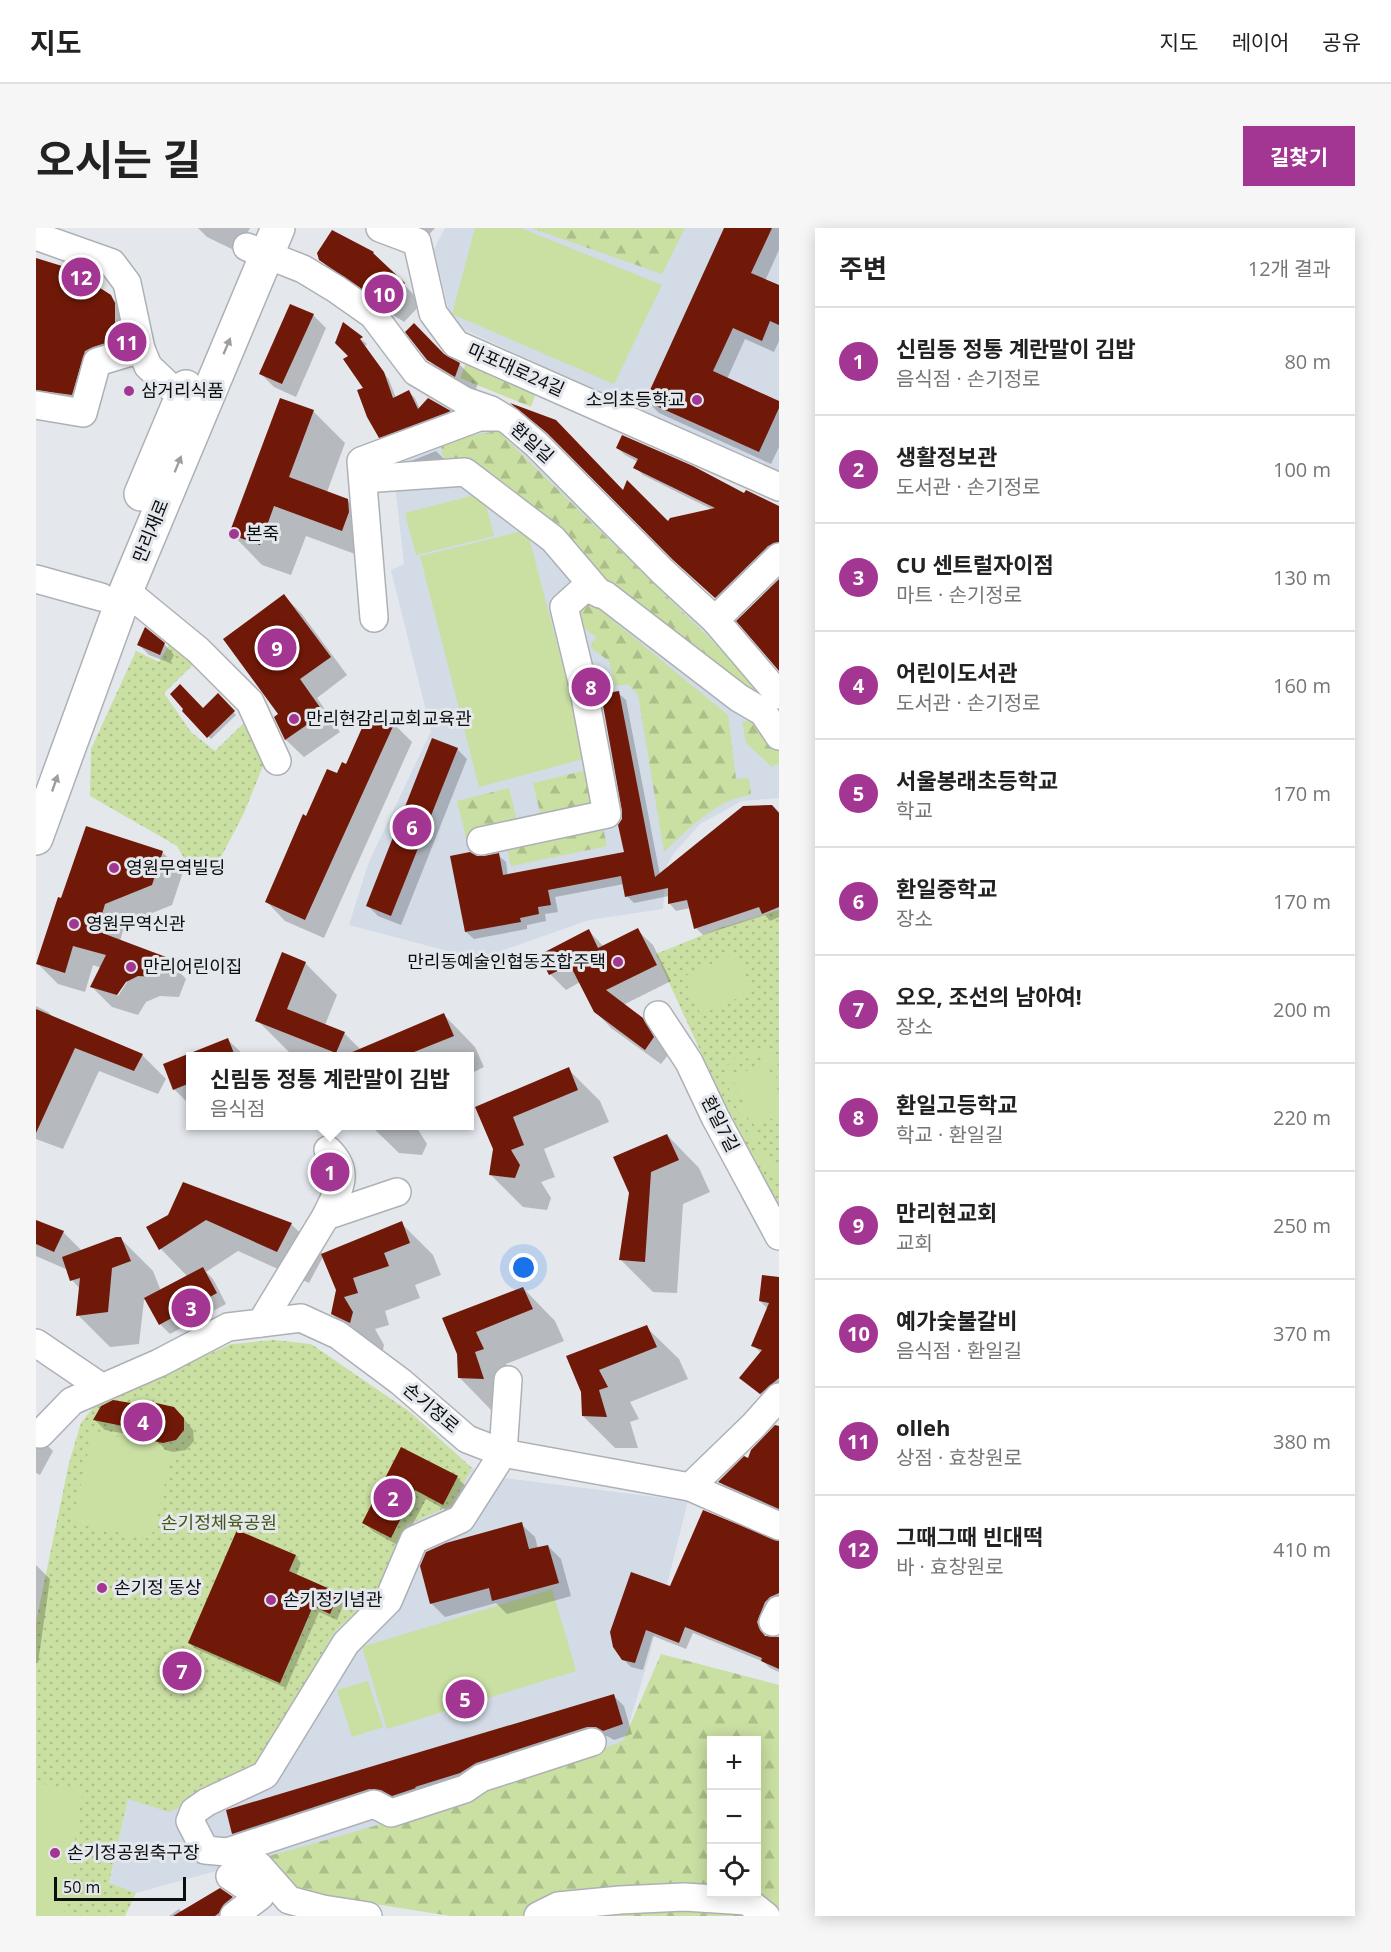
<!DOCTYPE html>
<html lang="ko">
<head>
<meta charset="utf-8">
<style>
  :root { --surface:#fff; --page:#f6f6f6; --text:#222; --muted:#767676; --line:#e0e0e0; --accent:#a33593 }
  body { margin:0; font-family:"Open Sans","Noto Sans KR",sans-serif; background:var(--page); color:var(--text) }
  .controls { position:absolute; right:18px; bottom:18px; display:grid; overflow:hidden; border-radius:0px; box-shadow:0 3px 15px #0003 }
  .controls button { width:54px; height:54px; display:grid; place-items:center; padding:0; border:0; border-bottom:2px solid var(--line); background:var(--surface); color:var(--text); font:30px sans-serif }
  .scale { position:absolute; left:18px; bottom:15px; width:132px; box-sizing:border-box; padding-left:6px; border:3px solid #0c0d0f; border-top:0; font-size:16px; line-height:21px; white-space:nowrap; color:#0c0d0f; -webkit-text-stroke:4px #e4e8ed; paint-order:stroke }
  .you { position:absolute; left:488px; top:1040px; width:21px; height:21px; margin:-15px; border:4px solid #fff; border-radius:50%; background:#1a73e8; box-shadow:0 0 0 9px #1a73e833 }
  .badge { display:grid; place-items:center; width:39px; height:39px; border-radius:50%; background:var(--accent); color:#fff; font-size:20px; font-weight:700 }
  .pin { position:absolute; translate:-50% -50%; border:3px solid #fff; box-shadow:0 2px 6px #0006 }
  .popup { position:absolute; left:150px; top:824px; width:288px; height:78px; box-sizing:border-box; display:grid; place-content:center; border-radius:0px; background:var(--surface); filter:drop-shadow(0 2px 4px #0005); font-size:20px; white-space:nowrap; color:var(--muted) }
  .popup b { font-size:22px; color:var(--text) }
  .popup::after { content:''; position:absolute; left:50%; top:100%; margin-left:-12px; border:12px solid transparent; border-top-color:var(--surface) }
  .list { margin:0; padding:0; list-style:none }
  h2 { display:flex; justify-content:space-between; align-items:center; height:78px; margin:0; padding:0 24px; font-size:26px }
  h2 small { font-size:20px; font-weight:400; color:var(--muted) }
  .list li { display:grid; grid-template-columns:39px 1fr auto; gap:18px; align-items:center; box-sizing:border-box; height:108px; padding:0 24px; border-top:2px solid var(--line) }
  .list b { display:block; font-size:22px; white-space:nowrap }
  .list p { margin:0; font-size:20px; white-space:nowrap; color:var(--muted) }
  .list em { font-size:20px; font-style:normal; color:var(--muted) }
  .icon { flex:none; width:33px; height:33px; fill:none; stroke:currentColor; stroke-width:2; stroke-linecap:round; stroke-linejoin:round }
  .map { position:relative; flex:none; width:743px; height:1688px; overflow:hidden; border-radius:0px }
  header { display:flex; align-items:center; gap:36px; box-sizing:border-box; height:84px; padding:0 30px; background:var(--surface); border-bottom:2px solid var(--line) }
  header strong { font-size:28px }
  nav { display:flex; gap:33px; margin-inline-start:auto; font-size:21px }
  .intro { display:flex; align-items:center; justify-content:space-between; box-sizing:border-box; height:144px; padding:0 36px }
  h1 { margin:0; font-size:42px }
  .button { padding:15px 27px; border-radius:0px; background:var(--accent); color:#fff; font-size:21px; font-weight:700 }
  main { display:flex; gap:36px; padding:0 36px }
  aside { flex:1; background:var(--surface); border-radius:0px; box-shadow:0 3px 15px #0003 }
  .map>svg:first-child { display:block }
</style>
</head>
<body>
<header>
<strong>지도</strong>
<nav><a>지도</a><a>레이어</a><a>공유</a></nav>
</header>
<div class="intro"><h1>오시는 길</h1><a class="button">길찾기</a></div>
<main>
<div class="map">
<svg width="743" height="1688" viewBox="0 0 743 1688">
  <defs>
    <pattern id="grass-dots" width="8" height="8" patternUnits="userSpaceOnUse" patternTransform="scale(1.5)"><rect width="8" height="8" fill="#cadfa2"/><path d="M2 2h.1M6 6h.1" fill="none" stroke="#acbe8a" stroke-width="1.8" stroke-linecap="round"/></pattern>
    <pattern id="forest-firs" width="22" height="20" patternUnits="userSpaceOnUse" patternTransform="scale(1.5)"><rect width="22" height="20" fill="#cadfa2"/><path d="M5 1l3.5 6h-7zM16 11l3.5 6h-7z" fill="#acbe8a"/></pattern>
  </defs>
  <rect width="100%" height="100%" fill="#e4e8ed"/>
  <g fill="#d2dbe6">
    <path d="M409,0H743V247L416,96L398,21Z"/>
    <path d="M465,197L708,440L743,478V570L706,573L664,596L638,625L630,639L627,681L553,692L442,731L313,697L332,636L395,503L355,342L368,336L357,240L417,207Z"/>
    <path d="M436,1240L453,1248L652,1273L613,1429L588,1513L531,1535L350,1596L100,1665L73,1656L92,1571L217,1542L300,1402L343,1365L371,1297L416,1277Z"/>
  </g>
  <g fill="url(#grass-dots)">
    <path d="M137,410L164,430L128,465L155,504L179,523L214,489L229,533L208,585L185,629L159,649L141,618L54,568L55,521L100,423L123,434Z"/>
    <path d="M743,682V995L620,726L684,700Z"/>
    <path d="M238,1112L275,1116L374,1184L436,1240L416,1277L371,1297L343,1365L300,1402L217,1542L133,1584L92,1571L73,1655L100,1665L89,1688H0V1394L33,1235L45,1195L66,1168L135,1143L195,1116Z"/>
  </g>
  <g fill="url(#forest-firs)" fill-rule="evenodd">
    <path d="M495,0H649L626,46Z"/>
    <path d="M433,128L503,157L495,179L424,150Z"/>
    <path d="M462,203L707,443L743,484L622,401L540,323L409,238L405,218L421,210Z"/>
    <path d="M552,372L692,487L700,551L713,550L715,567C682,570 651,602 628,624L602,467L592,456L579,458L573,433L554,419L560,409L537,392Z"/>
    <path d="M706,493L727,494L743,518V535L736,539L710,515Z"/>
    <path d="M555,541L564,579L506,593L497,555Z"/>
    <path d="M473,560L482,597L430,609L421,573Z"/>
    <path d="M566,595L571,618L475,638L470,616Z"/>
    <path d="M625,1426L743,1457V1679L736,1688H415L256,1663L225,1630C347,1597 469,1560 587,1513ZM676,1512H720V1666H676Z"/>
  </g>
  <g fill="#cadfa2">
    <path d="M439,0H485L626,57L578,156L416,86Z"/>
    <path d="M447,265L458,308L380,327L369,285Z"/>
    <path d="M491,302L551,530L443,559L384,328Z"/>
    <path d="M699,725L717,763L665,787L647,749Z"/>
    <path d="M716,821C739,822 743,833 743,854C737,841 735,832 721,827C706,831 694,838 695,855L728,929L733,935L743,940V946H735L727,939L688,849C690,833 702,827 716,821Z"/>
    <path d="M729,834L743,865V887L719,899L696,850Z"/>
    <path d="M57,1202L137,1224L115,1311L36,1295Z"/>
    <path d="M516,1361L540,1443L351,1501L326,1419Z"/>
    <path d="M332,1453L347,1499L316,1509L301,1462Z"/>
    <path d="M0,1555L47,1562L27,1688H0Z"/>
  </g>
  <g fill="#0003" fill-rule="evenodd">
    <path d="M162,0H214L202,24L171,9Z"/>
    <path d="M374,0H399L389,11Z"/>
    <path d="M689,0H743V22L729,53L743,59V113L738,124L709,111L691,151L743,174V219L735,236L623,185L611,173Z"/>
    <path d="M296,4L337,25L386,75L368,94L303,51L284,31Z"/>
    <path d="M0,32L51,47L61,60L74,68L85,79L89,87V123L46,177L0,176Z"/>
    <path d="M277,87L290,100L260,169L238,159L225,146Z"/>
    <path d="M307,96L331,116L329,118L353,152L360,170L373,164L379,170L384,181L393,172L419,189L350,215L344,209L329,160L314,128Z"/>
    <path d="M409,128L423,136L442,155L438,166L411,150L392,131Z"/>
    <path d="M245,172L278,184L309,215L291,264L311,272L343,304L338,333L270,308L255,347L226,337L195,305Z"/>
    <path d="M581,220L708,267L711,264L743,280V324L687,377L647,339L587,264L632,295L677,282L607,247L599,239L602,234L589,227Z"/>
    <path d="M400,223L410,233L384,241L375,233Z"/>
    <path d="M248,368L265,385L311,447L281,470L304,504L268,529L250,512L240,489L244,486Z"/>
    <path d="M128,416L138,427L134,435L113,427L103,417Z"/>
    <path d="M582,465L590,472L624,647L707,580L737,578L743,584V689L734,693L729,687L667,707L660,700L654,680L640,683L633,675V668L598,675L591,668L588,656L519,669L522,684L509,686L510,693L491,697V701L438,711L430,704L440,630L462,627L470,634L472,648L589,625Z"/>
    <path d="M182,467L200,487L175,511L148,483L167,482Z"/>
    <path d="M358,496L376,514L288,710L249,693L231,674L271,590L301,547Z"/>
    <path d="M421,521L431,531L365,697L342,688L332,678Z"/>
    <path d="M126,624L147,644L136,677L89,696L84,713L130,730L150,751L143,769L124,768L110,774L102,787L76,779L56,759L65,740L57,737L49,764L22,756L1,735ZM95,748L82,768L81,767L84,760Z"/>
    <path d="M601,702L617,717L635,753L587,777L606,791L622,808L633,826L625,836L575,800L559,783L544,754L530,762L514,746L553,703L568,719Z"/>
    <path d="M269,735L301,767L289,797L308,805L325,822L408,787L439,819L448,839L434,846V828H263L253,824L221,792Z"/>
    <path d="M0,778L12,784L19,791L106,827L130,851L122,866L63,843L27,921L0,911Z"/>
    <path d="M192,812L209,828H154V877L138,861L129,837Z"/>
    <path d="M532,841L564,873L573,894L508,921L519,949L505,954L515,970L511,982L487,979L455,947L459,920L441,879Z"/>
    <path d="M335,898H387L381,900L391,916L386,927L363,925Z"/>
    <path d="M631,907L663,940L674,964L647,976L641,1065L617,1064L585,1032L594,965Z"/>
    <path d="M133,988L255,996L287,1027L365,995L397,1027L405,1047L379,1057L384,1070L349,1083L353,1097L339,1101L348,1117L346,1126L329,1118L296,1086L302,1062L288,1027L273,1055L202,1023L170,1044L177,1051L190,1076L134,1106L124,1096L110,1071L108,1072L103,1116L74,1119L42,1087L44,1061L36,1052L32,1042L0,1028V994L27,1004L46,1023L85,1011L117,1043L125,1063L152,1049L125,1021L113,1000Z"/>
    <path d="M727,1049L743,1050V1173L738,1178L705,1150L725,1125L717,1117L732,1081L724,1073Z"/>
    <path d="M487,1060L519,1093L528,1113L470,1136L479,1153V1182H455L423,1149V1126L408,1091Z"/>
    <path d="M610,1099L643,1131L652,1151L594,1174L603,1191L594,1194L602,1220H579L547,1188L546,1164L532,1129Z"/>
    <path d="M107,1184L148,1191L157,1202L158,1213L150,1222L137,1224L130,1222L119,1211L69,1202L59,1192Z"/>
    <path d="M740,1199L743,1200V1284L691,1261L684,1254L712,1232Z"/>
    <path d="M0,1206L17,1223L4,1247L0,1245Z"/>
    <path d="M366,1221L421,1250L431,1259L417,1286L390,1271L365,1319L338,1304L328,1295Z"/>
    <path d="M485,1296L499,1309L502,1321L512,1318L525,1331L535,1368L471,1386L460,1375L409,1389L396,1376L385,1338Z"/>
    <path d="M736,1314L743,1315V1376L730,1395L728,1404L730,1410H743V1444L734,1440L728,1434L657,1405L650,1421L617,1408L607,1442L595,1439L587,1431L635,1359Z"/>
    <path d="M259,1328L265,1335L260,1348L302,1366L309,1373L301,1392L283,1384L250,1460L160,1421L153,1415Z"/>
    <path d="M0,1337L14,1351L2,1435H0Z"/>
    <path d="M578,1468L588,1478L596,1506L578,1512L571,1508H562L450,1545L207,1615L197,1605Z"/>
    <path d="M184,1661L202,1676L191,1688H133L143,1681L146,1684Z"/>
  </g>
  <g fill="#711908">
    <path d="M688,0H736L715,45L743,57V97L734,93L726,113L697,100L677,143L743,173V180L723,224L609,173Z"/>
    <path d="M296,2L338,24L337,25L369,55L349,77L283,32L281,25Z"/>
    <path d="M0,30L52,46L50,54L61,58L75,67L79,75V112L57,119L49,123L36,167L0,162Z"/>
    <path d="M254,76L278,86L246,156L223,146Z"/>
    <path d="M307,94L327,109L324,111L348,144L357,170L373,162L382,181L392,170L415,183L343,210L331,189L321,162L327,160L307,131L312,128L299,115Z"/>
    <path d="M378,95L408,126L424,135L419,149L391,132L369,104Z"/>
    <path d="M244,170L278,182L253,249L312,271L313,284L306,303L238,278L224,317L193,306Z"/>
    <path d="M474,175L520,192L587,262L591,252L632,293L634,290L679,280L597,240L602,231L580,220L586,207L657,238L708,265L710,262L743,278V314L732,318L679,370L637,332L511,205Z"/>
    <path d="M743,351V443L700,393Z"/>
    <path d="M248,366L295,429L264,451L288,485L249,512L238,489L242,486L187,411Z"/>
    <path d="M109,399L129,415L124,427L101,417Z"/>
    <path d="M144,456L167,480L182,465L199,483L171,510L146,483L147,481L134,466Z"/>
    <path d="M583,463L619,649L707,578L736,577L743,585V679L726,686L723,679L658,701L651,672L632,676V660L589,669L585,648L512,662L515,677L502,679L503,686L484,690L485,694L429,704L414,628L434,624L441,628H448L463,625L467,647L588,624L582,597L586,591V583L565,466Z"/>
    <path d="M333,484L359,494L269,692L229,674L267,586L270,588L291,541L301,545L306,534L310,536Z"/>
    <path d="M396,510L422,520L355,688L330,678Z"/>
    <path d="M50,598L127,623L116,657L69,676L61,703L130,729L122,749L102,748L90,754L81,767L54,759L70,727L37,718L29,745L0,736L22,669L25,670Z"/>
    <path d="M602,700L621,737L570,762L607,790L618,809L609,822L558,784L534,737L513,747L503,727L553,701L562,720Z"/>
    <path d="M246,724L270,734L251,781L309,804L300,825L219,793Z"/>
    <path d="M0,781L107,826L98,843L39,820L0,905Z"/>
    <path d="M408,785L418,808L368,828H307Z"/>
    <path d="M192,810L199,828H154V855L137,862L127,836Z"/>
    <path d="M533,839L542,862L477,889L488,917L475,922L484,937L479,950L453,947L457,921L439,879Z"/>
    <path d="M631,906L643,932L615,944L609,1034L583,1032L593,965L577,929Z"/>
    <path d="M147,954L256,995L241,1024L170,992L123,1022L110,999L132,987Z"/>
    <path d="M0,992L28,1003L18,1024L0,1016Z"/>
    <path d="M366,993L374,1015L348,1025L353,1038L317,1050L322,1065L308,1069L317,1084L314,1095L295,1086L300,1062L285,1026Z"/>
    <path d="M80,1009H85L95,1033L76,1040L72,1084L40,1088L44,1050L34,1053L26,1029Z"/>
    <path d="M167,1039L181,1065L123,1097L108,1070Z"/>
    <path d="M726,1047L743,1049V1150L724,1166L703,1150L726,1122L715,1118L733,1075L723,1073Z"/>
    <path d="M487,1059L497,1081L440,1104L448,1121L439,1124L448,1151L422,1150L421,1126L406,1090Z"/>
    <path d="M611,1097L621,1119L563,1142L572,1159L563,1162L571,1189L546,1188L545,1164L530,1128Z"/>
    <path d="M77,1172L101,1176L106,1182L120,1175L138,1179L148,1190V1202L140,1212L127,1215L118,1213L107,1202L57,1192L65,1178Z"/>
    <path d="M739,1197L743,1198V1281L682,1254L708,1228L712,1230L715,1222Z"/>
    <path d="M365,1219L422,1248L407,1277L379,1262L355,1310L326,1295Z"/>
    <path d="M667,1282L743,1313V1365L734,1369L729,1374L721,1394L724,1402L729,1408L743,1409V1441L725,1433L726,1430L649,1399L643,1415L610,1402L599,1435L586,1432L577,1419L574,1404L595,1344L634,1358Z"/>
    <path d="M486,1294L493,1321L512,1317L523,1355L456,1373L453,1360L394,1376L384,1338L390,1324L410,1315Z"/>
    <path d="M201,1302L260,1327L253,1343L303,1365L294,1386L277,1378L244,1455L152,1415Z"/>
    <path d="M578,1466L587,1496L567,1503L560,1499H551L440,1535L424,1545L379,1559L380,1560L356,1568L345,1562L333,1561L196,1606L190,1582Z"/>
    <path d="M184,1660L197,1669L188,1676L183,1685L179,1688H137Z"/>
  </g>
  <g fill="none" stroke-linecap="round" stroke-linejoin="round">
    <defs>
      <g id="minor">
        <path d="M344,0L381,14L397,85L420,116L743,259"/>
        <path d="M0,8L76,35L91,55L105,121L112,138L133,158L167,171"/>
        <path d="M211,19L267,41L300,61L337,87L380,144L429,173L455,182L473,193L500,216L626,343L679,392L743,467"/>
        <path d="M0,177L47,185L61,134L105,121"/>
        <path d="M327,251L429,244L517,311L564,366"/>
        <path d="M0,351L65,369"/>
        <path d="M90,363L162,422L214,474L241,533"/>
        <path d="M338,390L325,233L443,189H465"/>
        <path d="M679,392L743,329"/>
        <path d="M445,613L571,586L547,458L528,379L549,360L569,367L703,470L727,484L743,508"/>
        <path d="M622,787L653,834L679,889L743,1008"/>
        <path d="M290,988C302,962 316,945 292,922"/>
        <path d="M225,1095L290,988L361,964"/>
        <path d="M0,1115L65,1159"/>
        <path d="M472,1152L467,1225L425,1291L378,1312L352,1373L310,1415L229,1547L171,1574L158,1583L154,1593L169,1622L191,1624L338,1576L355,1585L429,1561L445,1550L556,1514"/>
        <path d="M4,1206L36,1173L123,1135L192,1099L265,1090L302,1107L365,1154L431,1211L467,1225L654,1259L743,1298"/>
        <path d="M654,1259L718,1197L743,1169"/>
        <path d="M737,1394L743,1382"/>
        <path d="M198,1688L224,1668L194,1648L223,1638L253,1672L287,1681L332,1688"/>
        <path d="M502,1688L522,1678L584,1672L648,1669L711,1673L730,1688"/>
      </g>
      <g id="major">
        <path d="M105,266L150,159"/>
        <path d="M0,610L90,363L242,0"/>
      </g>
    </defs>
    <use href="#minor" stroke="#adb1b6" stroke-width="30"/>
    <use href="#major" stroke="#adb1b6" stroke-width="36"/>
    <use href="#minor" stroke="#fff" stroke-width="27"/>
    <use href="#major" stroke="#fff" stroke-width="33"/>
  </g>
  <defs><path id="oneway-solid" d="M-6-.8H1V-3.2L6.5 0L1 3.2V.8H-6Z" transform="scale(1.5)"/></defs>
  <g fill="#9e9e9f">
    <use href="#oneway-solid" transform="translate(191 118) rotate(-67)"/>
    <use href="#oneway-solid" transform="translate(142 236) rotate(-68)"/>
    <use href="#oneway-solid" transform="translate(19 555) rotate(-71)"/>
  </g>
  <g fill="#a33593" stroke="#e4e8ed" stroke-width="2">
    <circle cx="93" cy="163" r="6"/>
    <circle cx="661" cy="172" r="6"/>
    <circle cx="198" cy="306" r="6"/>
    <circle cx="258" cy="491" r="6"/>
    <circle cx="78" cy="640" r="6"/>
    <circle cx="38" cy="696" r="6"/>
    <circle cx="582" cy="734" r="6"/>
    <circle cx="95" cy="739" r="6"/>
    <circle cx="66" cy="1360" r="6"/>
    <circle cx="235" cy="1372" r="6"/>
    <circle cx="19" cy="1625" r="6"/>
  </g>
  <g text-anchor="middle" stroke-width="6" stroke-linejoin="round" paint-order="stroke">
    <g font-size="18" fill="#0c0d0f" stroke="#e4e8ed">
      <text transform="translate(480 142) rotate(24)" y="6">마포대로24길</text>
      <text transform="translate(496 215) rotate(42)" y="6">환일길</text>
      <text transform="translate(115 303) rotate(-68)" y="6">만리재로</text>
      <text transform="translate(684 896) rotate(63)" y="6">환일7길</text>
      <text transform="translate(395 1180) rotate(40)" y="6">손기정로</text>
    </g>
    <g font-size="18" fill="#0c0d0f" stroke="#e4e8ed" text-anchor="start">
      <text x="105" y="169">삼거리식품</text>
      <text x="649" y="178" text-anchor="end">소의초등학교</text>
      <text x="210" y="312">본죽</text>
      <text x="270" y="497">만리현감리교회교육관</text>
      <text x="90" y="646">영원무역빌딩</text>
      <text x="50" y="702">영원무역신관</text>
      <text x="570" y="740" text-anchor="end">만리동예술인협동조합주택</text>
      <text x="107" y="745">만리어린이집</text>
      <text x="78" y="1366">손기정 동상</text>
      <text x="247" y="1378">손기정기념관</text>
      <text x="31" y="1631">손기정공원축구장</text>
    </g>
    <g font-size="18" fill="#445613" stroke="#e4e8ed">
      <text x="183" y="1301">손기정체육공원</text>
    </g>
  </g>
</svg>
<div class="controls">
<button>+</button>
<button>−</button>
<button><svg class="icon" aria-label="locate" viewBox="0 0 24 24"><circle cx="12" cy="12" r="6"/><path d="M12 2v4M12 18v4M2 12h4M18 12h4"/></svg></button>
</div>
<div class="scale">50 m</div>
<div class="you"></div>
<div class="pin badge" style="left:294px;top:944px">1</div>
<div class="popup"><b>신림동 정통 계란말이 김밥</b>음식점</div>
<div class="pin badge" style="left:357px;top:1270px">2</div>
<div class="pin badge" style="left:155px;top:1080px">3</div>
<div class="pin badge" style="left:107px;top:1194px">4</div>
<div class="pin badge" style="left:429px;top:1471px">5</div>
<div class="pin badge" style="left:376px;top:599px">6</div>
<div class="pin badge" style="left:146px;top:1443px">7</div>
<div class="pin badge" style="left:555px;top:459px">8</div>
<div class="pin badge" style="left:241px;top:420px">9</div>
<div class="pin badge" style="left:348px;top:66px">10</div>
<div class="pin badge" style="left:91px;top:114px">11</div>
<div class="pin badge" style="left:45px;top:49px">12</div>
</div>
<aside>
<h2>주변<small>12개 결과</small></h2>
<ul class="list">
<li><span class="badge">1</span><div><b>신림동 정통 계란말이 김밥</b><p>음식점 · 손기정로</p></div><em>80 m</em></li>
<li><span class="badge">2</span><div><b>생활정보관</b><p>도서관 · 손기정로</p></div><em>100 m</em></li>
<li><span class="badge">3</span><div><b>CU 센트럴자이점</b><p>마트 · 손기정로</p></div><em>130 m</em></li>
<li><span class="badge">4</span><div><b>어린이도서관</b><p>도서관 · 손기정로</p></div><em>160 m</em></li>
<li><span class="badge">5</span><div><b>서울봉래초등학교</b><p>학교</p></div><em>170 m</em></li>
<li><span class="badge">6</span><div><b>환일중학교</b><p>장소</p></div><em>170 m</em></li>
<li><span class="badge">7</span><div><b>오오, 조선의 남아여!</b><p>장소</p></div><em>200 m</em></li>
<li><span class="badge">8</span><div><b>환일고등학교</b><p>학교 · 환일길</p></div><em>220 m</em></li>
<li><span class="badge">9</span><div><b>만리현교회</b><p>교회</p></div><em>250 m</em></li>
<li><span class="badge">10</span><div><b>예가숯불갈비</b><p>음식점 · 환일길</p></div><em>370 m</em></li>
<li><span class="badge">11</span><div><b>olleh</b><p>상점 · 효창원로</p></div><em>380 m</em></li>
<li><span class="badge">12</span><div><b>그때그때 빈대떡</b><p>바 · 효창원로</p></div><em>410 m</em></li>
</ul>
</aside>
</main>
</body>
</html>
